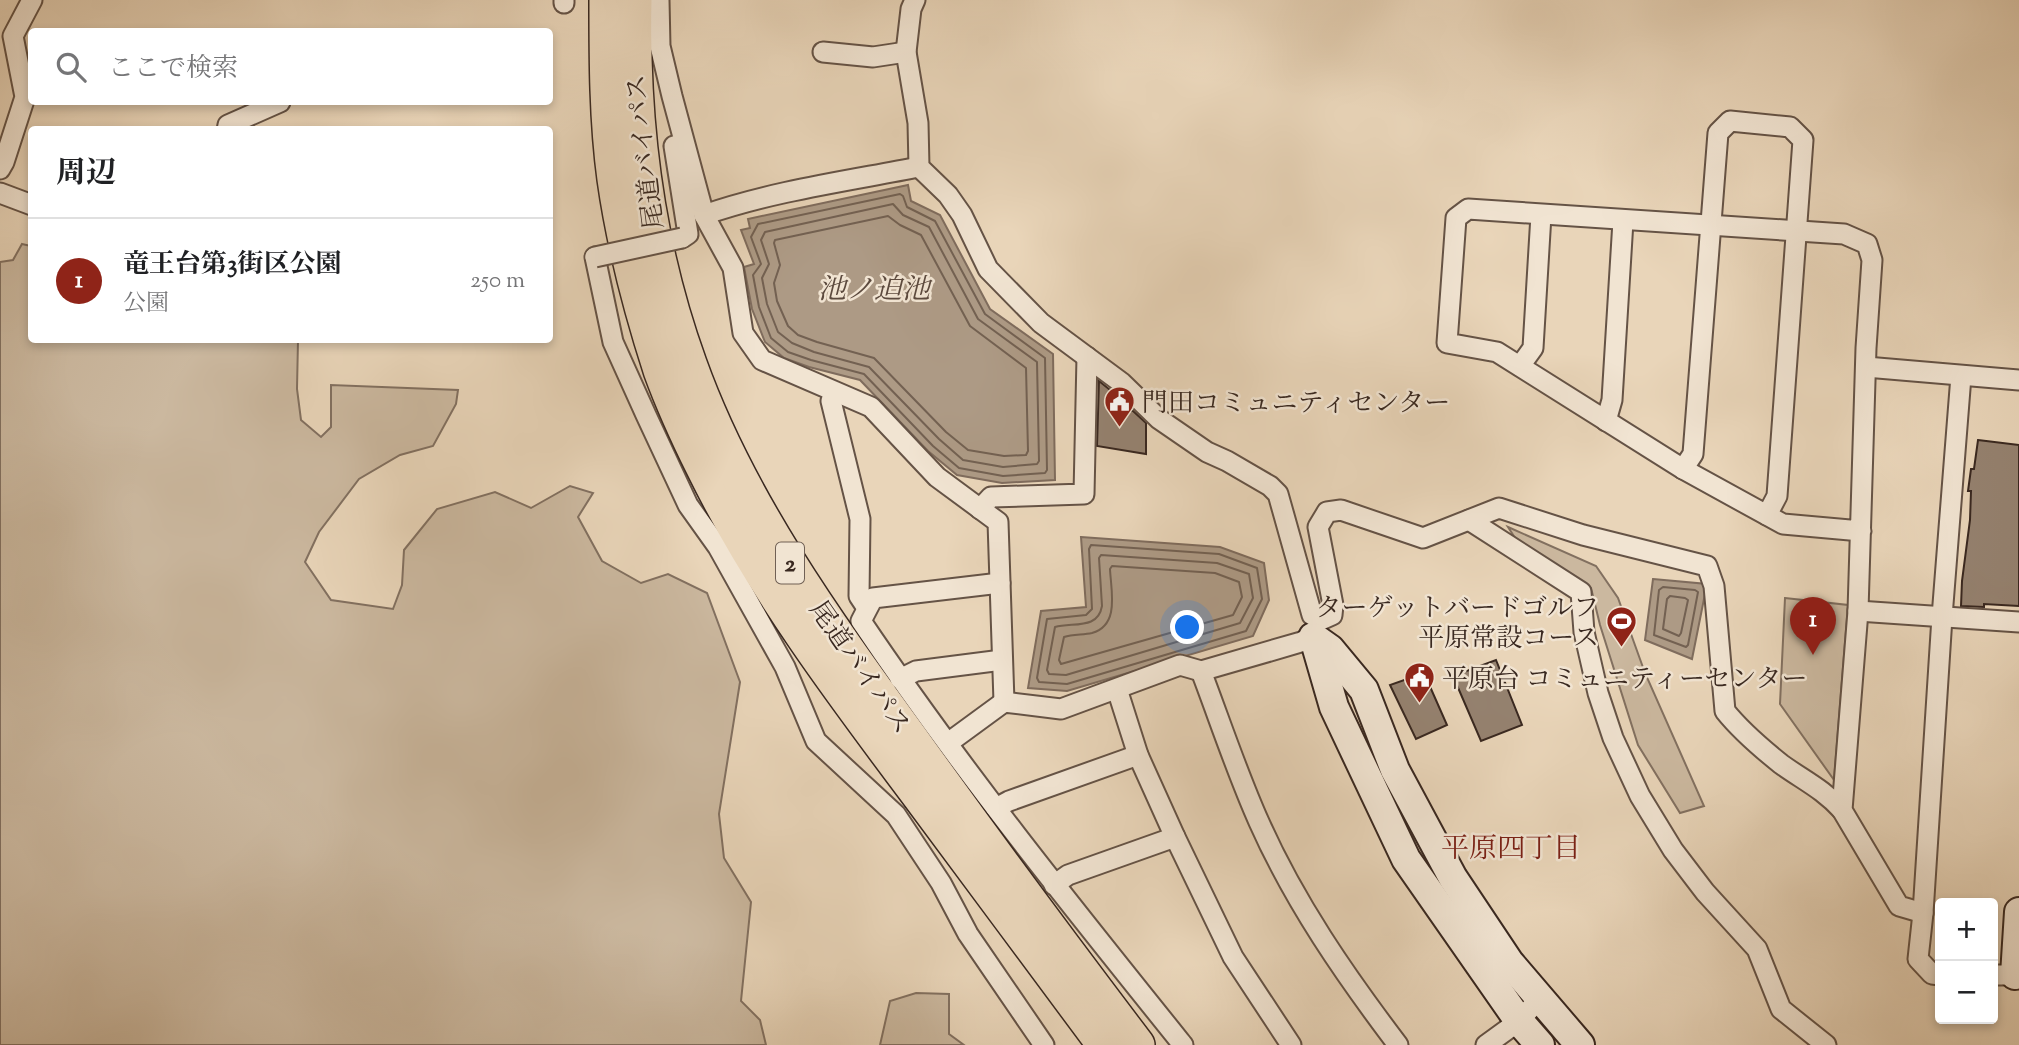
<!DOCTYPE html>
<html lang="ja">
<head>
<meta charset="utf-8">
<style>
  :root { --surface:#fff; --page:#f2f2f2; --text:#202124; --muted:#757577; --line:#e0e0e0; --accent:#8f2418 }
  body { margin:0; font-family:"Sorts Mill Goudy","Noto Serif JP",serif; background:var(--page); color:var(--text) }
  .controls { position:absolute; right:21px; bottom:21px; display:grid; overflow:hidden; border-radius:7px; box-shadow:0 4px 10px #0003 }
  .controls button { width:63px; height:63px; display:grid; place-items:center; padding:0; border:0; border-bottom:2px solid var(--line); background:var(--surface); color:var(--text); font:35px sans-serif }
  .you { position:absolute; left:1188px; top:628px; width:24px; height:24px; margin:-18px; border:5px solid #fff; border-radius:50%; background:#1a73e8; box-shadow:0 0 0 10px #1a73e833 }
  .badge { display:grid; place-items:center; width:46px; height:46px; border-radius:50%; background:var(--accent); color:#fff; font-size:23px; font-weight:700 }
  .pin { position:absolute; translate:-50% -58px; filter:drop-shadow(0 2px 4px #0008) }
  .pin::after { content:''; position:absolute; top:37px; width:24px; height:21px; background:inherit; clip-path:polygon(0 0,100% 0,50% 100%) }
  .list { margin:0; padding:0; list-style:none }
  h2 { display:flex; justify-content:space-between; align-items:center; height:91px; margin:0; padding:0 28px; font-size:30px }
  h2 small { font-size:23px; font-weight:400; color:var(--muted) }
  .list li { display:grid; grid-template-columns:46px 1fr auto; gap:21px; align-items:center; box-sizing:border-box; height:126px; padding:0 28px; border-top:2px solid var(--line) }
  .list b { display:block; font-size:26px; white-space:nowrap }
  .list p { margin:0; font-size:23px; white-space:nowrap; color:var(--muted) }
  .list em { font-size:23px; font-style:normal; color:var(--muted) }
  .icon { flex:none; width:38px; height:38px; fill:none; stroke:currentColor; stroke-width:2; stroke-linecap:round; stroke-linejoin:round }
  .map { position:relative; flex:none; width:2019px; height:1045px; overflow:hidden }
  .search { position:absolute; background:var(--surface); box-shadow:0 4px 10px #0003; left:28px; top:28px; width:525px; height:77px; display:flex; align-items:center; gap:18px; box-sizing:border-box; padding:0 24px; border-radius:7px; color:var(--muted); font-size:26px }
  .panel { position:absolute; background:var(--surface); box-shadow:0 4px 10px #0003; left:28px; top:126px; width:525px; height:217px; border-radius:7px }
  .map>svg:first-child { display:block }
</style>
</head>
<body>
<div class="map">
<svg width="2019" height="1045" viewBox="0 0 2019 1045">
  <rect width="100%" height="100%" fill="#e9d5b9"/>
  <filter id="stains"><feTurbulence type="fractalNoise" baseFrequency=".00286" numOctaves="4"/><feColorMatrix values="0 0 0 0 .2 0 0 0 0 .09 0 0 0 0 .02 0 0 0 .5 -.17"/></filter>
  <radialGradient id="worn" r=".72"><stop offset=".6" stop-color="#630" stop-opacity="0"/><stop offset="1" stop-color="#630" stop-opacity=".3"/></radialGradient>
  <g fill="#cbb89f" stroke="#827060" stroke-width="2">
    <path d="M22,244L31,246L32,340H298L297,389L301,420L321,437L331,427V385L458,390L456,404L433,446L400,455L359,479L319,532L305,562L331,600L393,609L402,585L404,550L437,509L495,492L531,508L570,486L593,493L578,517L602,561L641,583L668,574L707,593L740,682L719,814L724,858L751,902L741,1001L760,1020L766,1045H0V262L13,260Z"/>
    <path d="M1508,527L1596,566L1618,598L1645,673L1704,806L1680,813L1638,745L1600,625L1591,588L1517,541Z"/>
    <path d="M1785,598L1848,605L1834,780L1780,704Z"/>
    <path d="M916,993L949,994V1034L964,1045H880L890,1001Z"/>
  </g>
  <g fill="#ad9a85" stroke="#7f6c5d" stroke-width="2">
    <path d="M908,185L911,201L940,215L990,309L1053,354L1055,480L1002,483L957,475L928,451L860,380L809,367L784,358L765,342L752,309L744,267L754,264L741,230L750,228L748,219Z"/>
    <path d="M1081,537L1220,547L1264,563L1269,600L1253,636L1067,691L1028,688L1041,611L1086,607Z"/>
    <path d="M1653,579L1707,584L1692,659L1645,640Z"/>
  </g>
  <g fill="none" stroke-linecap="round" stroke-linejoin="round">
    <g stroke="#736152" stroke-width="2">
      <path d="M900,194L903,196L907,207L935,221L985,314L1045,358L1047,470L1045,473L1003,476L959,468L933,446L864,374L811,360L788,352L771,338L759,307L753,275L761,264L751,237L758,224Z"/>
      <path d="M893,204L903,215L929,227L978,319L1037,362L1039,461L1037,464L1003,467L963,460L939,439L869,367L814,352L792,343L778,332L767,304L762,278L769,264L761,240L765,232Z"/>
      <path d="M888,216L900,225L921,235L970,326L1026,368L1028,451L1026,455L1004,456L968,450L946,432L874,358L817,342L798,335L788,326L777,301L774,283L780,265L774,243L775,240Z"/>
      <path d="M1091,545L1219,554L1257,568L1262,599L1246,631L1067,684L1039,682L1037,678L1047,619L1086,615L1092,609L1089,549Z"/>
      <path d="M1101,555L1217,563L1249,574L1253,598L1240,623L1066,675L1049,674L1047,670L1055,627C1073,622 1098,630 1102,606L1099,558Z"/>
      <path d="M1112,566L1215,573L1239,582L1242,597L1233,615L1061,664L1059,660L1064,637C1073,634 1083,635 1092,633C1120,625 1111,591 1110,569Z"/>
      <path d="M1663,587L1695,590L1698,592L1688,645L1686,647L1654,635L1659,590Z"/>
      <path d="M1670,596L1685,598L1688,600L1681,633L1679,636L1663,629L1667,599Z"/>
    </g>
  </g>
  <g fill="#958270" stroke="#392820" stroke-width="2">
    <path d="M1099,381L1120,398L1124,410L1133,411L1146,423V454L1097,446Z"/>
    <path d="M1978,440L2019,445V606L1984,604V607L1961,606L1962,581L1970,520L1971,491H1968L1971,469H1974Z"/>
    <path d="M1496,660L1522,725L1481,741L1453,676Z"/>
    <path d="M1424,673L1447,725L1416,739L1390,685Z"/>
  </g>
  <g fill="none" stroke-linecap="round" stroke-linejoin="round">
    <defs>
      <g id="street">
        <path d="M659,0L660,46L672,96L704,215L733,268L743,333L762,360L871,407L937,477L998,522L1004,702"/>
        <path d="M915,0L911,9L906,52L918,123L919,167L948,195L962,215L988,269L1041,323L1122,383L1159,419L1207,452L1227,461L1270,486L1278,494L1312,615L1323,619L1332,615L1333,605L1318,527L1327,512L1341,510L1423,538L1499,508L1583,535L1707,566L1714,586L1725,711C1741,731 1761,748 1781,764C1803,780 1823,789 1842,810"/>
        <path d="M564,3V0"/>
        <path d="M823,52L873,57L906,52"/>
        <path d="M227,130L228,125L280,102"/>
        <path d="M674,146L688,234L682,238"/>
        <path d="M0,169L4,162L25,97L13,36L32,0"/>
        <path d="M0,193L32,205"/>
        <path d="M704,215C773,191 847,181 919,167"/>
        <path d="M595,257L613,342L646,415L688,505L718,547L785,667L816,741L896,815L941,883L968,934L1044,1045"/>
        <path d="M1520,366L1533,348L1541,215"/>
        <path d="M1866,367L2019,380"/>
        <path d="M834,392L831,401L860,519L859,596L867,608"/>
        <path d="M1606,421L1612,400L1623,221"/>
        <path d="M1683,469L1693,454L1718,133L1730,121L1790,127L1803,140L1777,496L1767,515"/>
        <path d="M980,509L991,497L1084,494L1087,357"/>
        <path d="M1469,520L1581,592L1584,632L1598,693L1613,738L1640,796L1673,850L1705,892L1757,949L1781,1009L1826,1045"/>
        <path d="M1861,531L1783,524L1683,469L1497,352L1447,343L1456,218L1468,209L1844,234L1867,244L1872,260L1866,348L1858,611L1842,810L1899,906L1923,913"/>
        <path d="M1000,583L873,598L861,621C960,768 1072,907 1183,1045"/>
        <path d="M1858,611L2019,622"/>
        <path d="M1201,671C1220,721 1237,773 1259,822C1295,903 1345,975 1398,1045"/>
        <path d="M900,679L916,671L1002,660"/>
        <path d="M1117,689L1138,755L1175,837L1233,957L1291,1045"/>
        <path d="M948,743L1004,702L1061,709L1180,665L1201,671L1301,642L1313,637"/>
        <path d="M996,808L1009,801L1138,755"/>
        <path d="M1054,885L1068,875L1175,837"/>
        <path d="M1940,975L1932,974L1918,959L1923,913L1942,617L1961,376"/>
        <path d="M1993,975H2019"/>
        <path d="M1486,1045L1519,1021L1539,999"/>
      </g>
      <g id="secondary">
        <path d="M1313,637L1330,649L1364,690L1395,770L1453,878L1509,962L1580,1045"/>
        <path d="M1314,638L1334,707L1406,859L1519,1021L1540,1045"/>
        <path d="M2015,975L2019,912"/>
      </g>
      <g id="highway">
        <path d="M607,0C607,59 607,120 615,179C624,243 641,308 661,370C673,403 688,436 704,468C762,586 841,691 920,796C982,879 1043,962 1105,1045"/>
        <path d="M634,0C631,123 647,248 689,364C738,501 825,621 910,738C984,841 1060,944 1137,1045"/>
      </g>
    </defs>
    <use href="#street" stroke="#655346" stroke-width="23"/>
    <use href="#secondary" stroke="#392820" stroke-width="32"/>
    <use href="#highway" stroke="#392820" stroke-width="38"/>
    <use href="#street" stroke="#f1e4d2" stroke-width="19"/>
    <use href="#secondary" stroke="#f1e4d2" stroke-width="28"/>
    <use href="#highway" stroke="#e9d5b9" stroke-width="35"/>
    <defs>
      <path id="street-bridge" d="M595,257L682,238"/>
    </defs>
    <use href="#street-bridge" stroke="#655346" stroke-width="23" stroke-linecap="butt"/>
    <use href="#street-bridge" stroke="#f1e4d2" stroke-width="19"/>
  </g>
  <defs>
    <symbol id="civic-pin" viewBox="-11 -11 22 30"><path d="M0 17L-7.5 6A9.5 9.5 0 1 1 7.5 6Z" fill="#8f2418" stroke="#f1e4d2"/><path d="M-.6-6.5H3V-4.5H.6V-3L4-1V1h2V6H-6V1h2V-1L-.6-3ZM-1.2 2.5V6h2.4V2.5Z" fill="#fff"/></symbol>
    <symbol id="stadium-pin" viewBox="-11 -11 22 30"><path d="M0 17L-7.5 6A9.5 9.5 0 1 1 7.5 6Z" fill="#8f2418" stroke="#f1e4d2"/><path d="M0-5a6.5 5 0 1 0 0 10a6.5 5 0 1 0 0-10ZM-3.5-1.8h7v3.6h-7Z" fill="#fff"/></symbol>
  </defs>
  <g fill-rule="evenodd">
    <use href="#civic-pin" x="1102" y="384" width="35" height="47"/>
    <use href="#stadium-pin" x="1604" y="604" width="35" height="47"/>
    <use href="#civic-pin" x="1402" y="660" width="35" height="47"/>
  </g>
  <g text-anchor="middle" stroke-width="5" stroke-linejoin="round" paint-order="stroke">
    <rect fill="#f1e4d2" stroke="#706055" stroke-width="2" x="776" y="542.5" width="28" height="41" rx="5"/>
    <g font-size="24" font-weight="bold" fill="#392820">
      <text x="790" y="571">2</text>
    </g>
    <g font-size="26" fill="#392820" stroke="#f1e4d2">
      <text transform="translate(644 152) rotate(-97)" y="9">尾道バイパス</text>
      <text transform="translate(861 667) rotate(55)" y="9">尾道バイパス</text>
    </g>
    <g font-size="26" fill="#392820" stroke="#f1e4d2" text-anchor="start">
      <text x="1142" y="411">門田コミュニティセンター</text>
      <text x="1599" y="616" text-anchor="end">ターゲットバードゴルフ<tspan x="1599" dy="30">平原常設コース</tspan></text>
      <text x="1442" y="687">平原台 コミュニティーセンター</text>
    </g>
    <g font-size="28" font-style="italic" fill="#5c4a3e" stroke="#f1e4d2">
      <text x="874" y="298">池ノ迫池</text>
    </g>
    <g font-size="28" fill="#7a1f14" stroke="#f1e4d2">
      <text x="1511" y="857">平原四丁目</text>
    </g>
  </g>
  <rect width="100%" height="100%" filter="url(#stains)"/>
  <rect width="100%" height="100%" fill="url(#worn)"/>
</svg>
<div class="controls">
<button>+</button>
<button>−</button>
</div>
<div class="you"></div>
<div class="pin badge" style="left:1813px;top:655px">1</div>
<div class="search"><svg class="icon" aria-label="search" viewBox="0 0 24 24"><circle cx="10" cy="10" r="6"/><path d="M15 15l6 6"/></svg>ここで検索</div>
<section class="panel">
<h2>周辺<small></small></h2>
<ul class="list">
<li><span class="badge">1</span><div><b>竜王台第3街区公園</b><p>公園</p></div><em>250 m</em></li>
</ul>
</section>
</div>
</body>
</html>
